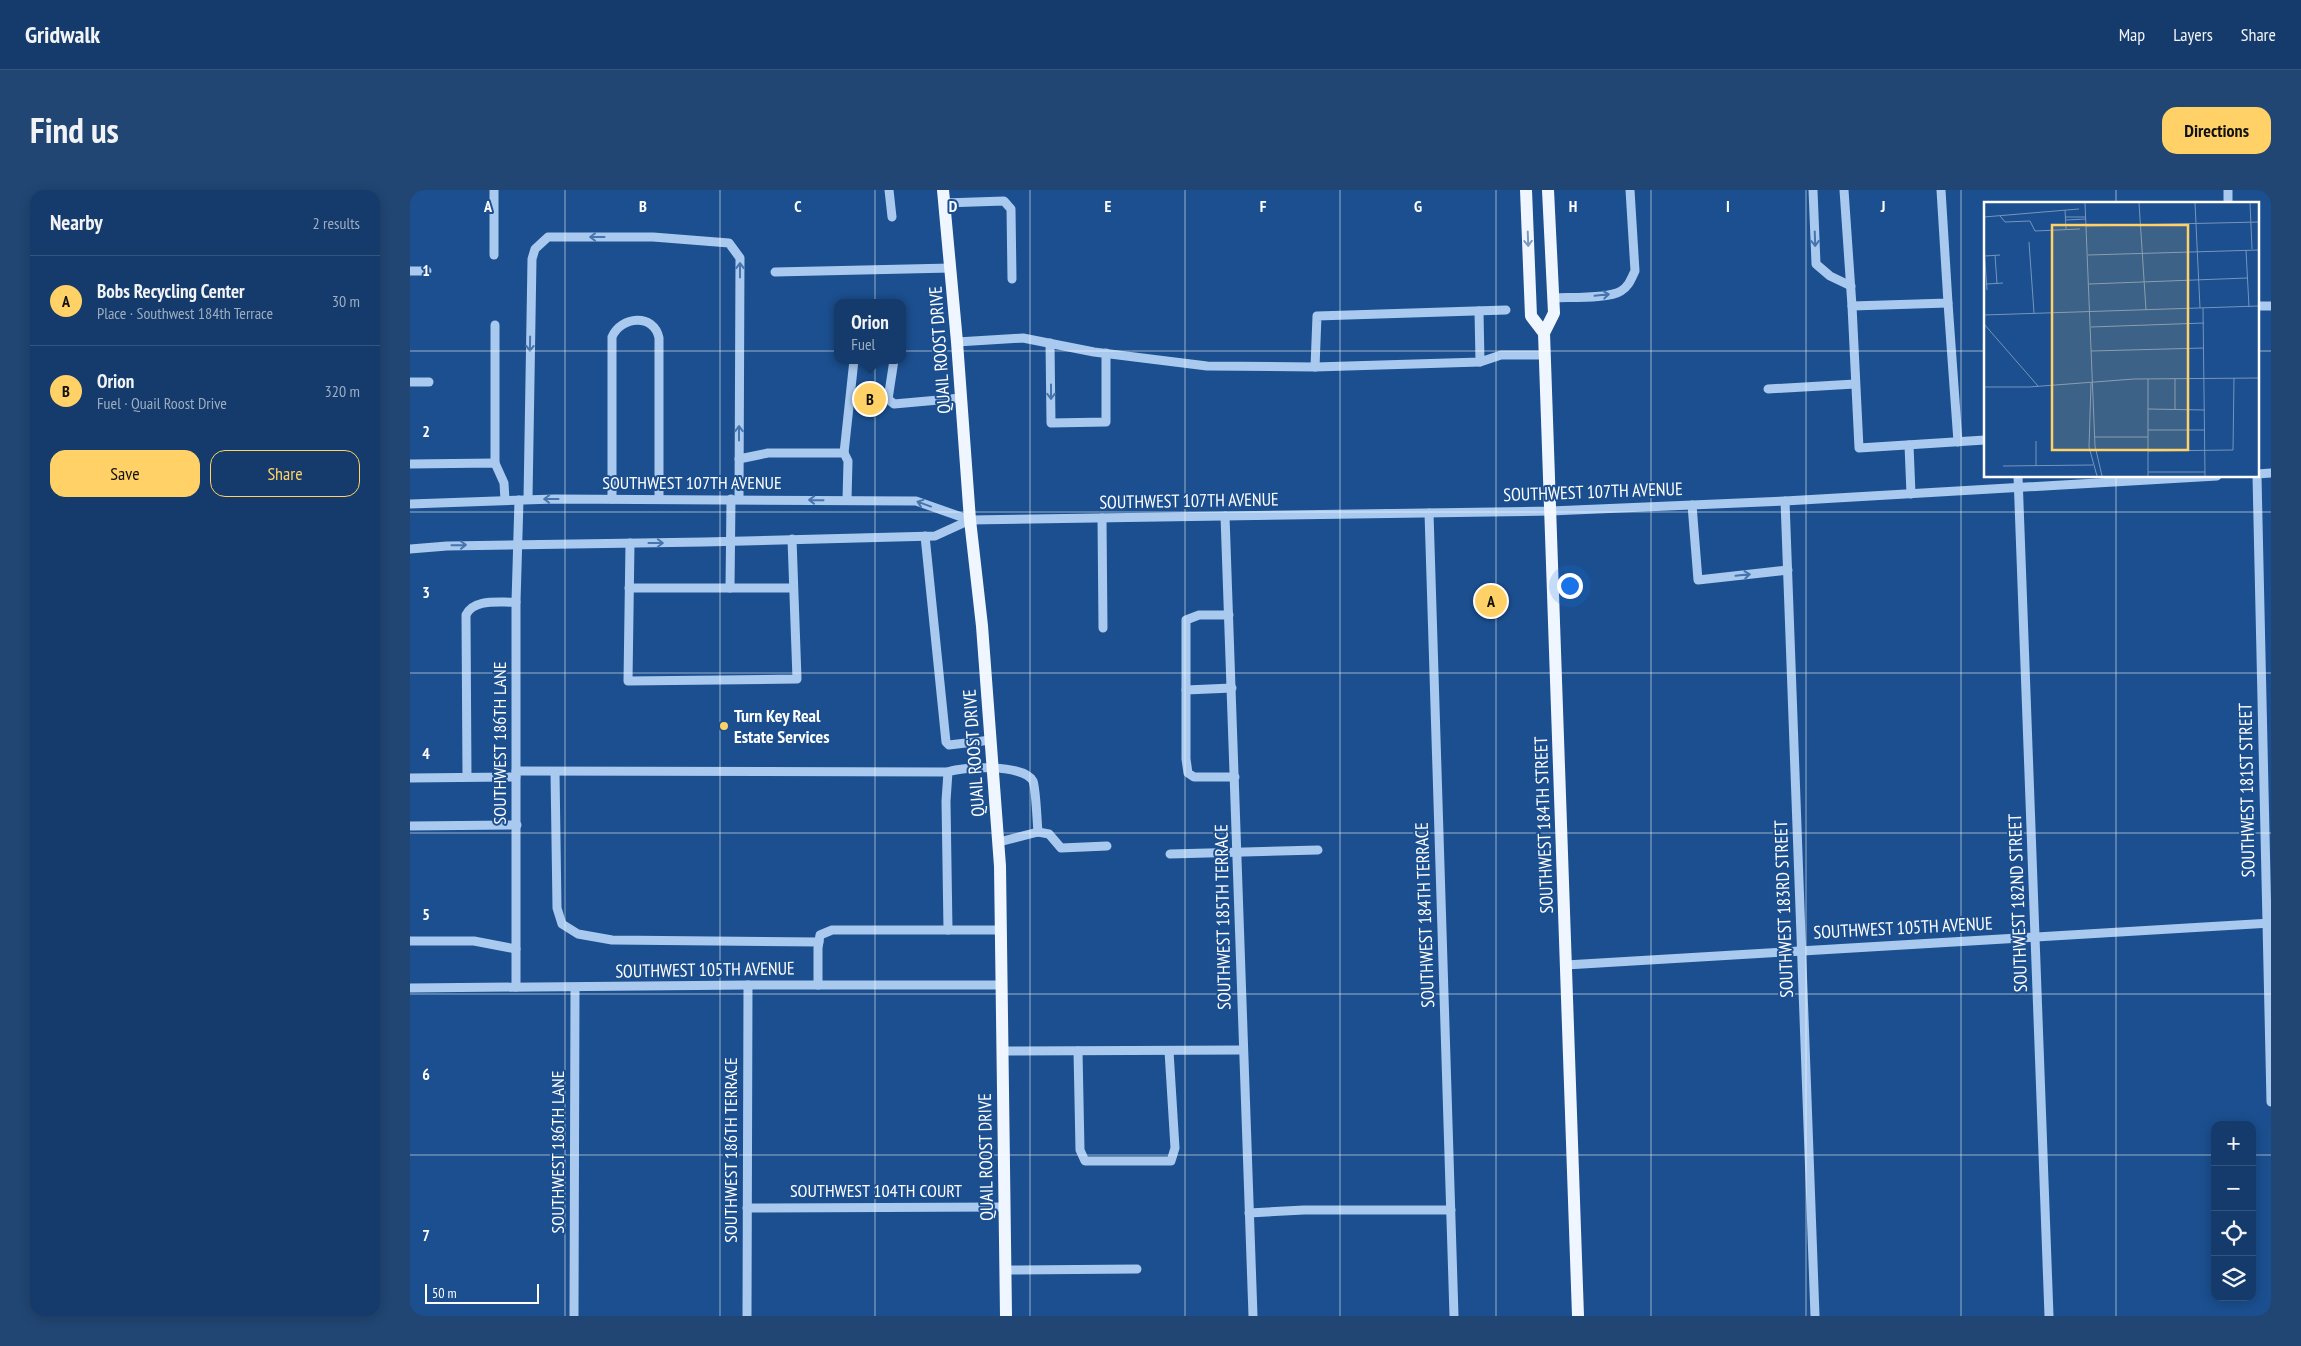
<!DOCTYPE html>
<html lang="en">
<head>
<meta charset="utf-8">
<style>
  :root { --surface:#143b6b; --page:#214673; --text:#f1f3f6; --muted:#9dadc1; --line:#33557e; --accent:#ffd166 }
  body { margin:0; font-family:"PT Sans Narrow",sans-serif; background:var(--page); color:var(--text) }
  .controls { position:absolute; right:15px; bottom:15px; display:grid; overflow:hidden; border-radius:10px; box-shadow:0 2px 12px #0003 }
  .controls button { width:45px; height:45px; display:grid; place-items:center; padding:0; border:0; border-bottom:1px solid var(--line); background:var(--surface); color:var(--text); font:25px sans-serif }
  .scale { position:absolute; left:15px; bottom:12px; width:114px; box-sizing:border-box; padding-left:5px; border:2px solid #fff; border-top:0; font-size:14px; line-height:18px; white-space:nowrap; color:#fff; -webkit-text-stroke:4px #1b4f8f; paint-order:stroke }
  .you { position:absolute; left:1159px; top:395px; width:18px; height:18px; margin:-12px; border:4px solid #fff; border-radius:50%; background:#1a73e8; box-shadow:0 0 0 8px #1a73e833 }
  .badge { display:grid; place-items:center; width:32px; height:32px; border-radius:50%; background:var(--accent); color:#111; font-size:16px; font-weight:700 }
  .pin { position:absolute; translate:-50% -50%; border:2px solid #fff; box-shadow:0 1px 5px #0006 }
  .popup { position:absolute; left:424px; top:109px; width:72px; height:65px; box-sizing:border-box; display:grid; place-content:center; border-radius:10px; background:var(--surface); filter:drop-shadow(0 1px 4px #0005); font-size:16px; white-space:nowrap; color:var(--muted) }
  .popup b { font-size:19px; color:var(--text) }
  .popup::after { content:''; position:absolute; left:50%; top:100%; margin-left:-10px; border:10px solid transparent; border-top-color:var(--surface) }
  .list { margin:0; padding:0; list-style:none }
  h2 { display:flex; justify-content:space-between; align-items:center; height:65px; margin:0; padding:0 20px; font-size:21px }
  h2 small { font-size:16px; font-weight:400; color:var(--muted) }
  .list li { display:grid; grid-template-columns:32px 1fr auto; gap:15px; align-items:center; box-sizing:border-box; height:90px; padding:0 20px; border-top:1px solid var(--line) }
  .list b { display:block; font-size:19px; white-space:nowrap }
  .list p { margin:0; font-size:16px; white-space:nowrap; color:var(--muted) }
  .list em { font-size:16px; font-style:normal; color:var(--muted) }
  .actions { display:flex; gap:10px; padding:15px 20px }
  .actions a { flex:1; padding:11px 0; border:1px solid var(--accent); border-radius:15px; text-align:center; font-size:18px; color:var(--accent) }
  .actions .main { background:var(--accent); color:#111 }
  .icon { flex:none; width:28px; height:28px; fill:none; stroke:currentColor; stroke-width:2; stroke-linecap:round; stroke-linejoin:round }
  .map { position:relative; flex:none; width:1861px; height:1126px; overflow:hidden; border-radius:15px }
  header { display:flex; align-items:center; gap:30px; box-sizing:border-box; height:70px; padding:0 25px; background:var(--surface); border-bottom:1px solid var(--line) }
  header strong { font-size:24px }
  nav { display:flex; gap:28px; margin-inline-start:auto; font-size:18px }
  .intro { display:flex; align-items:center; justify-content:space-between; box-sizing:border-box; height:120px; padding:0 30px }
  h1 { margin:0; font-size:35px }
  .button { padding:12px 22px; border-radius:15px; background:var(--accent); color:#111; font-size:18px; font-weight:700 }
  main { display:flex; gap:30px; padding:0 30px }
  aside { flex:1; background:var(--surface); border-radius:15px; box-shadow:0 2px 12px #0003 }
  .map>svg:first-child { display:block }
</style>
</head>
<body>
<header>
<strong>Gridwalk</strong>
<nav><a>Map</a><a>Layers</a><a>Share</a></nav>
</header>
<div class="intro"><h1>Find us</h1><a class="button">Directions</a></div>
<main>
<aside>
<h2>Nearby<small>2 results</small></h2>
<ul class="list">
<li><span class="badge">A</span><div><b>Bobs Recycling Center</b><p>Place · Southwest 184th Terrace</p></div><em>30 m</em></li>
<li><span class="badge">B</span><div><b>Orion</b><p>Fuel · Quail Roost Drive</p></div><em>320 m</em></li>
</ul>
<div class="actions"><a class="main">Save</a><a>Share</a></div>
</aside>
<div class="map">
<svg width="1861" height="1126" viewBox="0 0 1861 1126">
  <rect width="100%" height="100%" fill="#1b4f8f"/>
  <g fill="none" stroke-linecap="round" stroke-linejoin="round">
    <g stroke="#a9c9ee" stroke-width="9">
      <path d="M84,0V65"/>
      <path d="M479,0L482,27"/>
      <path d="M1403,0L1406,74L1420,86L1441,96"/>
      <path d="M1434,0L1442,116L1538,113L1531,0"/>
      <path d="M1818,0V14"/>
      <path d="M534,13L594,11L601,19L602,89"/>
      <path d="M0,81H17"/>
      <path d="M365,82L541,78"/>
      <path d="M1143,108C1159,107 1199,109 1211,101C1219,96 1221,89 1225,81L1220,0"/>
      <path d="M1538,113L1548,252"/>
      <path d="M1442,116L1449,258L1575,250"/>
      <path d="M1847,116H1861"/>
      <path d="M1069,121L1070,172"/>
      <path d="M85,135V273"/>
      <path d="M547,152L613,148L684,162L797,176L905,177L1070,172L1091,165H1134"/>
      <path d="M640,153L641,233L696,232V163"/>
      <path d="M484,170L478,209L484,214L551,208"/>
      <path d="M905,177L907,126L1096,120"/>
      <path d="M0,192H19"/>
      <path d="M1358,199L1445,194"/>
      <path d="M1499,255L1501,304"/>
      <path d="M434,263L444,170"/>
      <path d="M329,269L358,263H434L438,271L437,310"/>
      <path d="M0,274L85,273L94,293L95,310"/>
      <path d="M1847,284L1861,283"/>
      <path d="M1608,286L1639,1126"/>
      <path d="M1847,286L1861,912"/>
      <path d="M118,309L122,69L125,59L138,47H243L319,53L330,68L329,309"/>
      <path d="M202,309V147C211,126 244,123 249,148V309"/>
      <path d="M1375,311L1405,1126"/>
      <path d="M0,314L145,309L506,311L560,330"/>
      <path d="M1282,315L1288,390L1378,380"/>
      <path d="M1019,323L1044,1126"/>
      <path d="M815,326L843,1126"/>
      <path d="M692,328L693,438"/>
      <path d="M515,346L536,552L539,555L581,550"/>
      <path d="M220,353L218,491L387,489L382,349"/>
      <path d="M0,359L37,356L294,352L525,346L560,330L1141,321L1375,311L1807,286"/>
      <path d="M219,398H383"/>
      <path d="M320,398L321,309"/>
      <path d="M819,425H789L776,430V569L778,583L784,587H825"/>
      <path d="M776,500L822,498"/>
      <path d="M106,581L538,582"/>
      <path d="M145,582L147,718L152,734L168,744L202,750L409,752"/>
      <path d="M57,587L56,425C64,408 90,413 106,412"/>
      <path d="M0,588L106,587"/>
      <path d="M0,636L107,635"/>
      <path d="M589,652L628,642L639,644L651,658L697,656"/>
      <path d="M760,664L908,660"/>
      <path d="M538,740L536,611L538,582C554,576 614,574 623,591C626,599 627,632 628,642"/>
      <path d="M0,751H64L106,759"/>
      <path d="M1156,775L1861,733"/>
      <path d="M408,795V758L410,745L422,740H590"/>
      <path d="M106,797V412L109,310"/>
      <path d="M0,798L338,795H591"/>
      <path d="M592,861L832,860"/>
      <path d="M668,861L670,960L675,971H761L765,958L759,861"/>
      <path d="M337,1018L595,1017"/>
      <path d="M839,1023L894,1020H1041"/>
      <path d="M596,1080L727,1079"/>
      <path d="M164,1126L165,798"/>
      <path d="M337,1126L338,795"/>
    </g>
    <g stroke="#f0f6ff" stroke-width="12">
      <path d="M533,0L547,152L560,330L572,436L590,676L596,1126"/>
      <path d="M1116,0L1121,126L1134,143"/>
      <path d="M1138,0L1144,123L1134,143L1168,1126"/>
    </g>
  </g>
  <defs><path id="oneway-shaft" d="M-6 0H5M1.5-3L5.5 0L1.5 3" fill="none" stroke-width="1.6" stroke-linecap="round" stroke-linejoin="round" transform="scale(1.25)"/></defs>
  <g stroke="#4674ac">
    <use href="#oneway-shaft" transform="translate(187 47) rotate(180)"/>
    <use href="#oneway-shaft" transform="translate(1405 49) rotate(88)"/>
    <use href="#oneway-shaft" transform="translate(330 80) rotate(-90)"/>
    <use href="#oneway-shaft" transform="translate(1192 105) rotate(-6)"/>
    <use href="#oneway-shaft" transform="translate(120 154) rotate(91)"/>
    <use href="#oneway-shaft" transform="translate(641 202) rotate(90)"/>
    <use href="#oneway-shaft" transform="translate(329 243) rotate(-90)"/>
    <use href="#oneway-shaft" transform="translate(141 309) rotate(180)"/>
    <use href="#oneway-shaft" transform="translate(406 310) rotate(-179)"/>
    <use href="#oneway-shaft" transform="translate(514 314) rotate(-160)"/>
    <use href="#oneway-shaft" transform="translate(246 353)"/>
    <use href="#oneway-shaft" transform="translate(49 355) rotate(-1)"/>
    <use href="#oneway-shaft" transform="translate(1333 385) rotate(-6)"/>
  </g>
  <use stroke="#7b9ac1" href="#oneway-shaft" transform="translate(1118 49) rotate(88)"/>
  <path fill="none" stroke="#fff" stroke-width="1" stroke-opacity="0.55" d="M155,0V1126M310,0V1126M465,0V1126M620,0V1126M775,0V1126M930,0V1126M1086,0V1126M1241,0V1126M1396,0V1126M1551,0V1126M1706,0V14M0,161H1575M1847,161H1861M1706,286V1126M0,322H1861M0,483H1861M0,643H1861M0,804H1861M0,965H1805M1842,965H1861"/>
  <circle fill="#ffd166" stroke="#1b4f8f" stroke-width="2" cx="314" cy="536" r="5"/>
  <g text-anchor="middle" stroke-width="4" stroke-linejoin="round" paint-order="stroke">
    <g font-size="18" fill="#fff" stroke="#1b4f8f">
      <text transform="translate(530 160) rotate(-94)" y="6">QUAIL ROOST DRIVE</text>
      <text x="282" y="299">SOUTHWEST 107TH AVENUE</text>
      <text transform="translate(1183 302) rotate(-2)" y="6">SOUTHWEST 107TH AVENUE</text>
      <text transform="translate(779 311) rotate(-1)" y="6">SOUTHWEST 107TH AVENUE</text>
      <text transform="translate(90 553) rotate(-90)" y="6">SOUTHWEST 186TH LANE</text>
      <text transform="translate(564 563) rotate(-94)" y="6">QUAIL ROOST DRIVE</text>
      <text transform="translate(1837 600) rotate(-91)" y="6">SOUTHWEST 181ST STREET</text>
      <text transform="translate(1134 635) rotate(-92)" y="6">SOUTHWEST 184TH STREET</text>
      <text transform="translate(1608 713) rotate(-92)" y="6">SOUTHWEST 182ND STREET</text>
      <text transform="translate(1374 719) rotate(-92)" y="6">SOUTHWEST 183RD STREET</text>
      <text transform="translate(1015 725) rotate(-92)" y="6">SOUTHWEST 184TH TERRACE</text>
      <text transform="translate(813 727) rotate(-91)" y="6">SOUTHWEST 185TH TERRACE</text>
      <text transform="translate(1493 738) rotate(-3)" y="6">SOUTHWEST 105TH AVENUE</text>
      <text transform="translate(295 780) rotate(-1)" y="6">SOUTHWEST 105TH AVENUE</text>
      <text transform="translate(321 960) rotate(-90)" y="6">SOUTHWEST 186TH TERRACE</text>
      <text transform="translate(148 962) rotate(-90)" y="6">SOUTHWEST 186TH LANE</text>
      <text transform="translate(576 967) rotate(-91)" y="6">QUAIL ROOST DRIVE</text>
      <text x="466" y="1007">SOUTHWEST 104TH COURT</text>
    </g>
    <g font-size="18" font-weight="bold" fill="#fff" stroke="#1b4f8f" text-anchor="start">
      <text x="324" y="532">Turn Key Real<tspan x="324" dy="21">Estate Services</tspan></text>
    </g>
  </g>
  <g transform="translate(1574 12)">
    <rect width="275" height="275" fill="#1b4f8f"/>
    <path fill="none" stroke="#7695bc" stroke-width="1" d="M101,1L111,244L118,274M155,1L162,108M211,1L216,106M266,1L268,47M81,8L82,27M16,14L21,20L46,19L51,29L96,27M0,15L95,7M81,15H102M82,18L102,17M102,24L275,20M45,40L50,111M0,46L3,88M262,48L265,105M11,53L13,82M104,53L275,48M1,54L16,53M3,82L19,81M105,82L263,76M219,106L221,274M0,113L275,104M0,122L54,184M107,125L220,121M107,149L220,146M164,177V274M191,177V207M107,181L105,245L113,274M0,185H45L150,177L275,176M164,207L221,208M164,228H221M110,235H164M52,239V264M164,249L249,248L250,176M19,264L109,263M164,270H221"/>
    <path fill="#ffd166" fill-opacity="0.15" stroke="#ffd166" stroke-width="2.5" d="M68,23H204V248H68Z"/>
    <rect width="275" height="275" fill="none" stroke="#fff" stroke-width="2.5"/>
  </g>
  <g font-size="16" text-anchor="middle" font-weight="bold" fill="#fff" stroke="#1b4f8f" stroke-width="4" stroke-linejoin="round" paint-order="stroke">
    <text x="78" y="22">A</text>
    <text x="233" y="22">B</text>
    <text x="388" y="22">C</text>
    <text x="543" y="22">D</text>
    <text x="698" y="22">E</text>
    <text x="853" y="22">F</text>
    <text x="1008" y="22">G</text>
    <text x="1163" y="22">H</text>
    <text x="1318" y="22">I</text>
    <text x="1473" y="22">J</text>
    <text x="16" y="86">1</text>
    <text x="16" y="247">2</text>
    <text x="16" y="408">3</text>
    <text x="16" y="569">4</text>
    <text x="16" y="730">5</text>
    <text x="16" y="890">6</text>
    <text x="16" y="1051">7</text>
  </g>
</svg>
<div class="controls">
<button>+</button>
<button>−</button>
<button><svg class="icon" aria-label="locate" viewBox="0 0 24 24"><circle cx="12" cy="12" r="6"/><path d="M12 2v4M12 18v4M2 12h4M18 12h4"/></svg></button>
<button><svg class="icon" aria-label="layers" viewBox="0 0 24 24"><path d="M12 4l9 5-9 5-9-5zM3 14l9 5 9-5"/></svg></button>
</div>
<div class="scale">50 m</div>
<div class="you"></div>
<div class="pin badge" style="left:1081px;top:411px">A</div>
<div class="pin badge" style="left:460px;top:209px">B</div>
<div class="popup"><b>Orion</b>Fuel</div>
</div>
</main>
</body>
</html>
